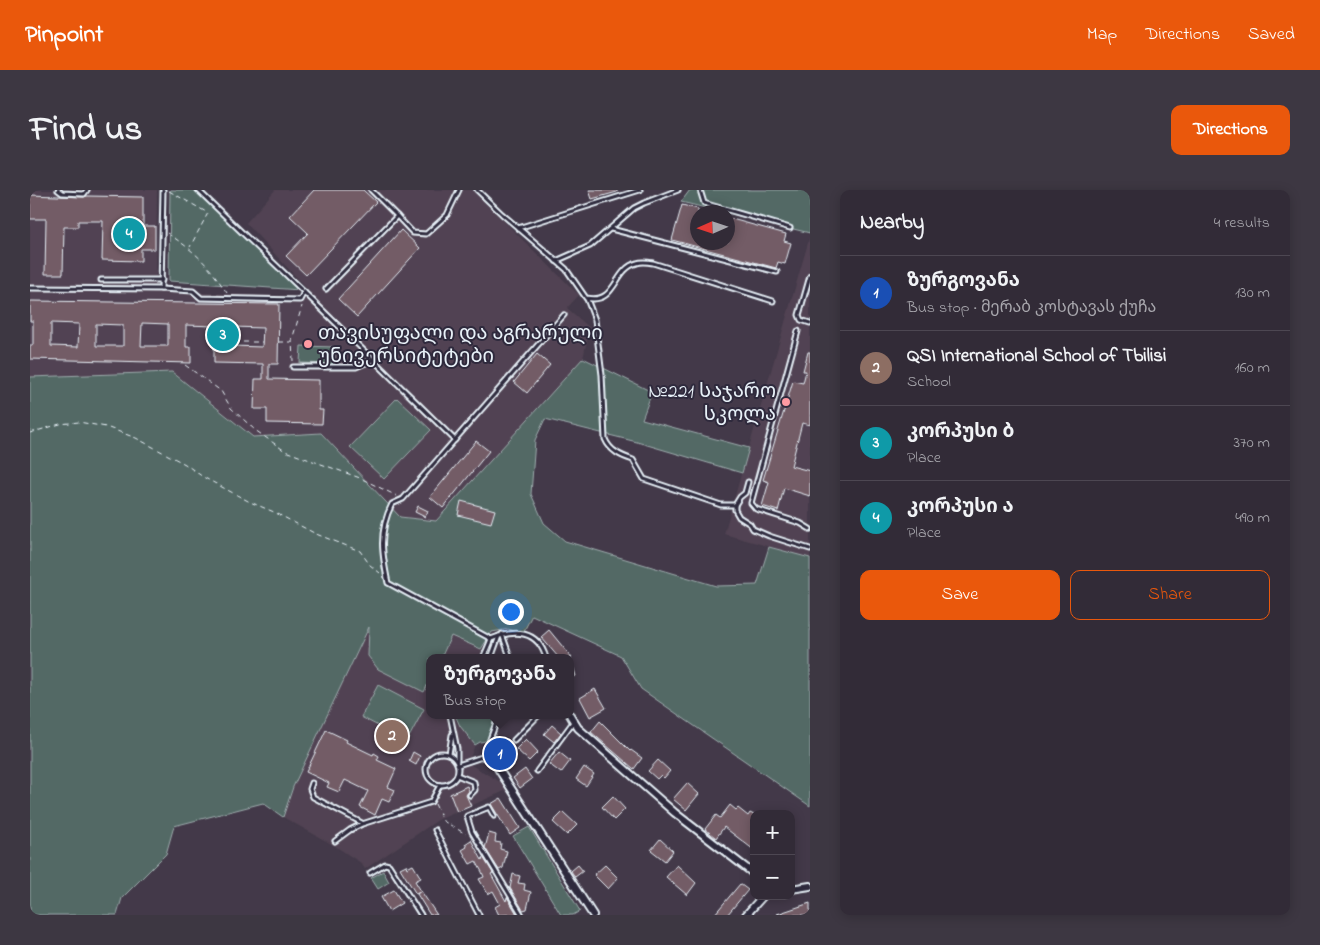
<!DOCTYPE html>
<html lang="en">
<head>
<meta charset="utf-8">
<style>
  :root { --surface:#322b37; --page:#3d3742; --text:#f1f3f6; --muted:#a8a7ad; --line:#4d4752; --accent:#ea580c }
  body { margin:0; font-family:"Indie Flower","Noto Sans Georgian",sans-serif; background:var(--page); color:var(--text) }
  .controls { position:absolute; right:15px; bottom:15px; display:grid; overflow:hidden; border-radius:10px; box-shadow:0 2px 12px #0003 }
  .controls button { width:45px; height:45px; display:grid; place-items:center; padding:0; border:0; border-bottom:1px solid var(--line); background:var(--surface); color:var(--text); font:25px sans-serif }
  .compass { position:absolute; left:660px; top:15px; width:45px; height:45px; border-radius:50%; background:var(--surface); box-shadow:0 2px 12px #0003; rotate:267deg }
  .you { position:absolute; left:480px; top:421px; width:18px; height:18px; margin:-12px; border:4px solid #fff; border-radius:50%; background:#1a73e8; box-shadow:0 0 0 8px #1a73e833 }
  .badge { display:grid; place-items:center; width:32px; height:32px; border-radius:50%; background:var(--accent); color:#fff; font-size:16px; font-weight:700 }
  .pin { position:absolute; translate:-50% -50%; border:2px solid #fff; box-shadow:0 1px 5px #0006 }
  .popup { position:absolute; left:396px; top:464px; width:148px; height:65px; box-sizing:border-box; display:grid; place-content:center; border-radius:10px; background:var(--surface); filter:drop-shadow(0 1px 4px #0005); font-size:16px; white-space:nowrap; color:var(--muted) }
  .popup b { font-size:19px; color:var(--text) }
  .popup::after { content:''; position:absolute; left:50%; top:100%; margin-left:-10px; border:10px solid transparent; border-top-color:var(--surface) }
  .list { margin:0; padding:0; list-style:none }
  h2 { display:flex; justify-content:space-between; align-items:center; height:65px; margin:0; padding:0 20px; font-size:21px }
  h2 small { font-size:16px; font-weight:400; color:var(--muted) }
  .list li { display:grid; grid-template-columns:32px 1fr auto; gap:15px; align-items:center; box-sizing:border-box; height:75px; padding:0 20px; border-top:1px solid var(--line) }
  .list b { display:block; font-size:19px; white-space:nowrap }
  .list p { margin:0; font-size:16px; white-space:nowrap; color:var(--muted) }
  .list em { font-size:16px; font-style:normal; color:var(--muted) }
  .actions { display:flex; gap:10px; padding:15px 20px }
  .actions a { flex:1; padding:11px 0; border:1px solid var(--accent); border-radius:10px; text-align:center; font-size:18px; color:var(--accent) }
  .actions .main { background:var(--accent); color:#fff }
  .map { position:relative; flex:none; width:780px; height:725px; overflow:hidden; border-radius:10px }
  header { display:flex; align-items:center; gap:30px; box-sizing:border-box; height:70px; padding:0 25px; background:var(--accent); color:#fff }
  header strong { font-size:24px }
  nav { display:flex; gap:28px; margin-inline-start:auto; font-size:18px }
  .intro { display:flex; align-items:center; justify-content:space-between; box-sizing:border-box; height:120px; padding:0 30px }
  h1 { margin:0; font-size:35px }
  .button { padding:12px 22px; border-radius:10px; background:var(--accent); color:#fff; font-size:18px; font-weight:700 }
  main { display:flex; gap:30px; padding:0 30px }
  aside { flex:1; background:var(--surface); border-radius:10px; box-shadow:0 2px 12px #0003 }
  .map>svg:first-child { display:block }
</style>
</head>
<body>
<header>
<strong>Pinpoint</strong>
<nav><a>Map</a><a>Directions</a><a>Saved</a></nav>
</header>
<div class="intro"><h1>Find us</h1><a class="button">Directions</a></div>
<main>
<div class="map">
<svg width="780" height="725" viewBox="0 0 780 725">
  <rect width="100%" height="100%" fill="#433949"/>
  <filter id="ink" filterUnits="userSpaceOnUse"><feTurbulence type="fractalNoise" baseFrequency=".02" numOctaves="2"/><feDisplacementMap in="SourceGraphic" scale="10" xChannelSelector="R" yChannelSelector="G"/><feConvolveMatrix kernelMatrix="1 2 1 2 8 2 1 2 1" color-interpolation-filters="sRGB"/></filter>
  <g filter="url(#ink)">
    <g fill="#514352">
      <path d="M0,0H127L126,101L276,107L280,102L216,33L245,0H442L549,105L537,118L560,138L553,168L406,331L370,328L291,243L223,247L142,182L0,187Z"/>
      <path d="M780,46V368L694,344Z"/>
      <path d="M339,437L421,446L461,463L458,468H400V525H425L430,536L445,555L439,570L441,575L472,593L477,600L408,630L335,679L331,673L305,656L253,627L263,597Z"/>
    </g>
    <g fill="#536965" stroke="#9eadae">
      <path d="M140,0H164L270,100L139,91Z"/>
      <path d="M660,0H780V43L651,12Z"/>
      <path d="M271,156L305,157V174L270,173Z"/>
      <path d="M553,168L622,202L612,229L719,258L712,283L607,252L515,229L505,250L501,304L514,333L535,351L686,396L727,395L739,357L780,368V616L611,499L591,466L502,425L493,443L478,439L462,442L451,459L421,446L411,468H400V489L394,502L348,479L338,466L339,437L263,597L253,627L233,613L144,636L136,664L92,708L87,725H0V187L142,182L223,247L291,243L370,327L406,331Z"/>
      <path d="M367,208L401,240L354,289L320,257Z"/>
      <path d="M348,495L394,519L377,551L331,527Z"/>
      <path d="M428,525H468L462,541L456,551L450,552L445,555L430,536L426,527Z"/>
      <path d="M499,637L550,721L543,725H531L483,646Z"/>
      <path d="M353,681L359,692L348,699L341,688Z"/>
    </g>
    <g fill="#735b66" stroke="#e8f1f8" fill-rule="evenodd">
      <path d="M284,0H333L346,12L276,85L256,66L278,43L260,26Z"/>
      <path d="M559,0H587V2L562,9Z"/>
      <path d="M0,5L54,7L57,6L113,7V36H125V59H111V71L72,70L73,31H48V37H34L33,84H15L16,29H0Z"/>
      <path d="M652,15L668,19V52H698V28L756,44L754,51L761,53L755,74L748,72L746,78L642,50Z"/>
      <path d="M371,40L390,58L327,127L308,109Z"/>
      <path d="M0,111L249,114L248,174H239V189L289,190V220H293L292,234L237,233V219H224L225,189H233V174L184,173V136L156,135V157H161V173L0,169V155H3V131H0ZM21,133L49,134L48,157L21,156ZM112,133L138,134V156H111ZM66,134L93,135V156H66ZM203,137L233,138L232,157L202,156Z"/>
      <path d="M778,162H780V235L772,233L761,276L780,281V306L754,298L748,321L732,316L739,292L733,290L763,191L773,193L776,181H773Z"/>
      <path d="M507,164L520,175L497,203L484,192Z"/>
      <path d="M446,251L459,261L413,318L400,307Z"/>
      <path d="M431,311L465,320L461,333L428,325Z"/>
      <path d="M388,316L398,321L395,327L385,322Z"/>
      <path d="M519,440L542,468H529L511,447Z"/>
      <path d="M541,469L546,486L540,488V470Z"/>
      <path d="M565,499L576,518L560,527L550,508Z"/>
      <path d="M570,531L600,561L601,560L612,568L604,579L561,542Z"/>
      <path d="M522,535L531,543L524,552L514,544Z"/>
      <path d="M296,540L317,550L316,552L343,565L344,563L349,566L347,570L366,579L358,597L365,600L359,612L352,609L345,625L330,617L338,601L315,590L309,602L297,597L299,593L276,582Z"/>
      <path d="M496,549L508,562L499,571L486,559Z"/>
      <path d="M479,553L485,560L480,565L474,558Z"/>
      <path d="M383,562L390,566L386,575L379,571Z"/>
      <path d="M529,562L540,571L531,583L519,574Z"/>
      <path d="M628,570L640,581L634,588L631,585L627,589L618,581Z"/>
      <path d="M554,577L564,584L556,596L546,589Z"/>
      <path d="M495,579L502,589L490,598L483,588Z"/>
      <path d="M657,593L669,604L656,620L643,609Z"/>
      <path d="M437,596L439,601L436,605L441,616L427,622L420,604Z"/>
      <path d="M583,606L595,619L584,630L572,617Z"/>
      <path d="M471,608L490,638L480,645L461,614Z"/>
      <path d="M700,615L706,620L708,618L718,626L720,623L724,625V660L694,637L686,648L675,639L686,625L690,628Z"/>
      <path d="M533,622L547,635L537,645L523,632Z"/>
      <path d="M459,643L466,645L465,652L471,653L470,659L477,661L473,678L469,680L455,658Z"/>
      <path d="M630,649L643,661L635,671L621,660Z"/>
      <path d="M441,650L452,670L453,667L463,683L461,684L476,711L477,707L487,724L469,725L465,717L470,714L463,701L458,704L449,689L454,687L452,682L446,671L440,674L432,660L437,657L435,654Z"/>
      <path d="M376,675L377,678L383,675L391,688L385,691L391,701L386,704L370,678Z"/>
      <path d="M548,675L553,681L545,687L541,681Z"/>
      <path d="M575,675L588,688L578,699L564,685Z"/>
      <path d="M647,675L666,693L657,705L636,687Z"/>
      <path d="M483,684L490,686L488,693L495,694L494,700L501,702L497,719L493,720L480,698Z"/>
      <path d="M710,694L718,700L697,725H684Z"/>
      <path d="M364,700L372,713L359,721L351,707Z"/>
      <path d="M391,701L407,725H400L387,704Z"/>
      <path d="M780,713V725H748L747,724Z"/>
    </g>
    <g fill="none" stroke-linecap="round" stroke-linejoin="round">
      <defs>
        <g id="lane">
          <path d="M28,0L32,3L54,4L57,0"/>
          <path d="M168,0L274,102"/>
          <path d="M341,0L367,26"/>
          <path d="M447,0L472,24L536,79L556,108C587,115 583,79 607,73C612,71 618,72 623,73L743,111"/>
          <path d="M670,0L674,13L677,14L760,38"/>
          <path d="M488,38L610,0"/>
          <path d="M581,39L747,82"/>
          <path d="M526,71L560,56L604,18L614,13L648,0"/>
          <path d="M780,86L769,125L771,130L780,133"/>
          <path d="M71,90H132"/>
          <path d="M0,98L131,99L133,0"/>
          <path d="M131,99L163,101L171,108L270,110L274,102L425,250"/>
          <path d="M296,99L367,26L383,43L396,44L417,25L429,0"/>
          <path d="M557,109L565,130L572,185L575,249C580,261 591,266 603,270L614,289L691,315H705"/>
          <path d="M768,141L721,313L726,319L770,333L780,339"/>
          <path d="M263,177H326L343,170"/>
          <path d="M718,292L715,303L710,307L705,315V320L709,327L720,334L723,339L739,346L780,359"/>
          <path d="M472,444L479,464"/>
          <path d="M453,468L461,449"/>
          <path d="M461,468L469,446"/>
          <path d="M516,468C508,440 485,439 461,449L358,393C352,364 348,342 362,314L373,309L534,125"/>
          <path d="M420,525L427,559V571"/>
          <path d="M484,550L509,525"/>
          <circle cx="412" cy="579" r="16"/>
          <path d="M419,564L422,545"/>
          <path d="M457,565L459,552L469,525"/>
          <path d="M428,575L458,565"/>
          <path d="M507,581L543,532"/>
          <path d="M427,585L444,592L445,600L440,605"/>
          <path d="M282,593L280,599L283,607L332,633"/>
          <path d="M464,626L459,617L437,626L442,642L492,725"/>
          <path d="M405,640L449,725"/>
          <path d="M305,651L320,640L332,634L401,612L410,595"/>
          <path d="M340,683L355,674L359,675L391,725"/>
        </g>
        <g id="street">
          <path d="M540,525L548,538L645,623L724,684"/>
          <path d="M462,569L563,725"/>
          <path d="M761,699L780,696"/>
          <path d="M716,725L733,706"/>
        </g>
      </defs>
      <use href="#lane" stroke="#e8f1f8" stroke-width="7"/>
      <use href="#street" stroke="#e8f1f8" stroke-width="10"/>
      <g stroke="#e8f1f8" stroke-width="1" stroke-dasharray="5 4" stroke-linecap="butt">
        <path d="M139,1L178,23L160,57"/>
        <path d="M137,43C166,62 178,74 197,103"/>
        <path d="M213,152H232"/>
        <path d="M249,152H262"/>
        <path d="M263,171L262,150L272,116"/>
        <path d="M155,175L191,201L201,218L225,240L255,261L330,288L367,306"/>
        <path d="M0,243L30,234L49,232L76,237L106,248L155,274L173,287L220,312L244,322L286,344L330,361L340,375L350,383"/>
        <path d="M405,614L413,631L436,644"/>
      </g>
      <use href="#lane" stroke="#2f2a3d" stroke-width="3"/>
      <use href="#street" stroke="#2f2a3d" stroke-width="6"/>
    </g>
  </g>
  <g fill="#ff9aa2" stroke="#2f2a3d" stroke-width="2">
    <circle cx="278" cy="154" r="5"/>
    <circle cx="756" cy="212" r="5"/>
  </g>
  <g text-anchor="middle" stroke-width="4" stroke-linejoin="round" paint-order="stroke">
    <g font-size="20" fill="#e8f1f8" stroke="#2f2a3d" text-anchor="start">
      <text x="288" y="149">თავისუფალი და აგრარული<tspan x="288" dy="23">უნივერსიტეტები</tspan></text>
      <text x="746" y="207" text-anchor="end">№221 საჯარო<tspan x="746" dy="23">სკოლა</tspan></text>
    </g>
  </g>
</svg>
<div class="controls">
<button>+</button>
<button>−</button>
</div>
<svg class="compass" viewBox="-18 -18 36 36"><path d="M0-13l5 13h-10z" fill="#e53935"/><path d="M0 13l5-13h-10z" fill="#a8a7ad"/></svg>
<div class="you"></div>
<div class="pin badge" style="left:470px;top:564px;background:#1a4fb4">1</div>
<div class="popup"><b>ზურგოვანა</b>Bus stop</div>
<div class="pin badge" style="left:362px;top:546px;background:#8d6e63">2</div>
<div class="pin badge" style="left:193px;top:145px;background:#0f9aa8">3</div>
<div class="pin badge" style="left:99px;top:44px;background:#0f9aa8">4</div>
</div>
<aside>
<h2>Nearby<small>4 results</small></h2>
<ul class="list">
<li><span class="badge" style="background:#1a4fb4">1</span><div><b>ზურგოვანა</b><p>Bus stop · მერაბ კოსტავას ქუჩა</p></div><em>130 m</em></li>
<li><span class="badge" style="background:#8d6e63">2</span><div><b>QSI International School of Tbilisi</b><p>School</p></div><em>160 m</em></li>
<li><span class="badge" style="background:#0f9aa8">3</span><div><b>კორპუსი ბ</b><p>Place</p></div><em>370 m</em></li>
<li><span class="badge" style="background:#0f9aa8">4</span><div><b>კორპუსი ა</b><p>Place</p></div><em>490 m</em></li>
</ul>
<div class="actions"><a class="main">Save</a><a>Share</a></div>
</aside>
</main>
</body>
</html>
